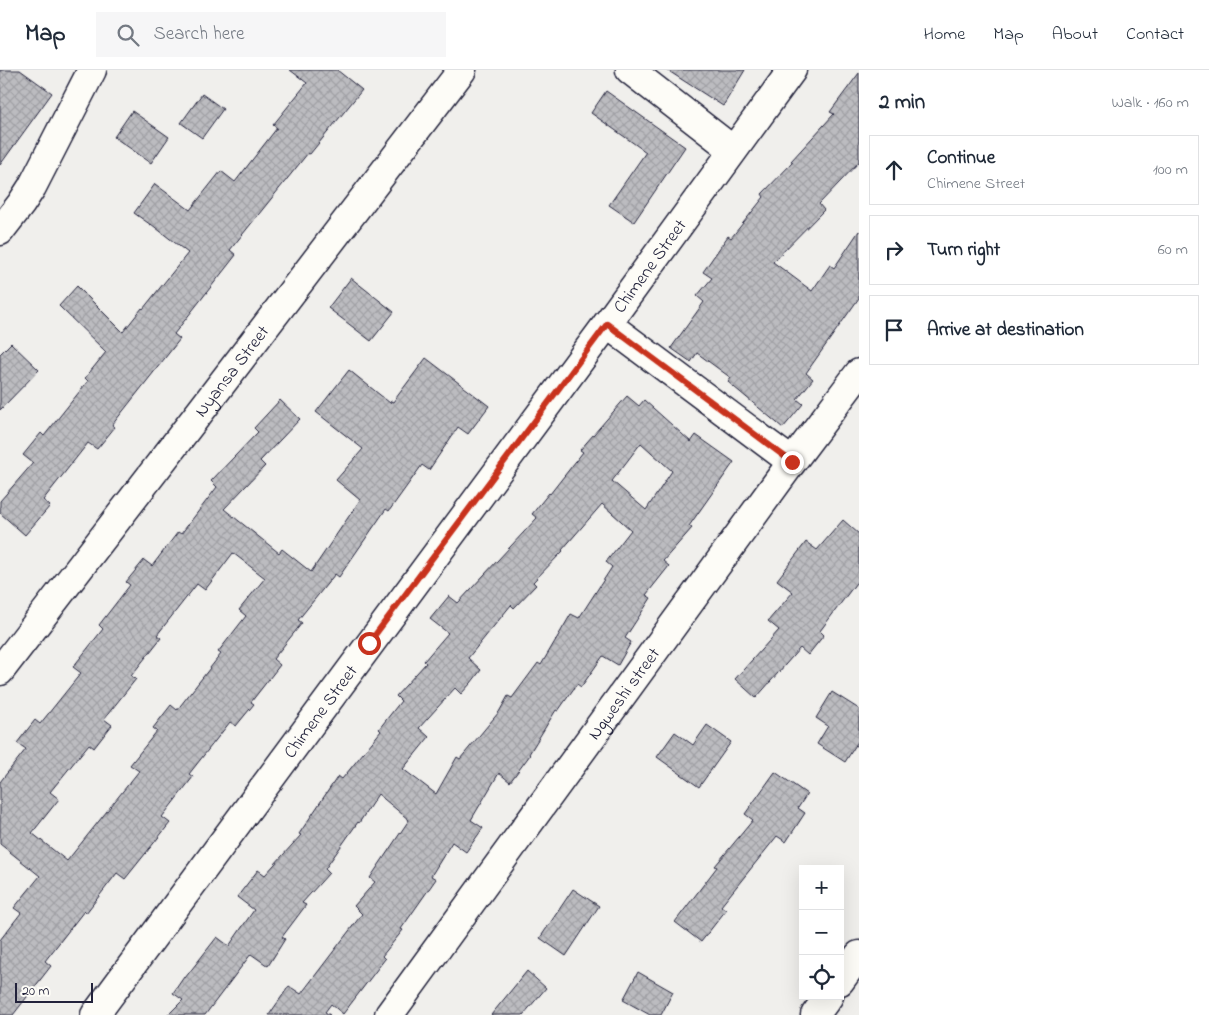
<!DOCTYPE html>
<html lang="en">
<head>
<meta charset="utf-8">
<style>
  :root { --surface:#fff; --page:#f6f6f7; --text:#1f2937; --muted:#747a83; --line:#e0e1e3 }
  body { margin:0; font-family:"Indie Flower",sans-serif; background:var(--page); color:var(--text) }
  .controls { position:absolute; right:15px; bottom:15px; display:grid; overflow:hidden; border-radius:0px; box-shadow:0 5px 20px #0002 }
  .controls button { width:45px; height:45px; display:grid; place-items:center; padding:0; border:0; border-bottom:1px solid var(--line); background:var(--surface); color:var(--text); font:25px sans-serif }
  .scale { position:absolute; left:15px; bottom:12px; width:78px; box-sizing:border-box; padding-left:5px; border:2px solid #22223b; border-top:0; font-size:14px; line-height:18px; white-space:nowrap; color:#22223b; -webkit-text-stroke:4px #fdfcf7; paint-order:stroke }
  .stop { position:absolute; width:15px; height:15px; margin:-11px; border:4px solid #c8321e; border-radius:50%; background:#fff }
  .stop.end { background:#c8321e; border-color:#fff; box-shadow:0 1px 5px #0008 }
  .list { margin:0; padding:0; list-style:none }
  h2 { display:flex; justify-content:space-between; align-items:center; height:65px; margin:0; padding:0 20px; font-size:21px }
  h2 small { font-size:16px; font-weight:400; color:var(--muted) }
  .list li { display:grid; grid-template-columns:32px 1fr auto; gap:15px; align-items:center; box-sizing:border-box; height:70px; margin:0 10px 10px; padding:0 10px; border:1px solid var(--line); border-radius:0px }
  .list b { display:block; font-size:19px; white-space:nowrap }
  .list p { margin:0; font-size:16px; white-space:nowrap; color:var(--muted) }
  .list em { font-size:16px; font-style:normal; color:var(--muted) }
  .icon { flex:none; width:28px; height:28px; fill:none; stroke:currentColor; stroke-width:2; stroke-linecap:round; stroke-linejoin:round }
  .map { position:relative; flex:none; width:859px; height:945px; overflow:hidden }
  header { display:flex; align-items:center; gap:30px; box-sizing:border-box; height:70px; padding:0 25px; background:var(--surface); border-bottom:1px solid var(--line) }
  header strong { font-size:24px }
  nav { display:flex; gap:28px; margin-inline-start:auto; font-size:18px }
  .search { width:350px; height:45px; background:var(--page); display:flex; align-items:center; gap:12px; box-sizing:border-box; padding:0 18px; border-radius:0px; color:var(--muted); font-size:19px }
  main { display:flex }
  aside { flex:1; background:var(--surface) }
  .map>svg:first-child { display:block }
</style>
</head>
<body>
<header>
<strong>Map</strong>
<div class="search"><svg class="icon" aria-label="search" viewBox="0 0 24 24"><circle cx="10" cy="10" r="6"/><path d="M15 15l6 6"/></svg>Search here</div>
<nav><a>Home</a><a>Map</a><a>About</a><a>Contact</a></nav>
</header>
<main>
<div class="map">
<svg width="859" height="945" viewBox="0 0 859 945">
  <defs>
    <pattern id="building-cross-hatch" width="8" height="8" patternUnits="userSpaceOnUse" patternTransform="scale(1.25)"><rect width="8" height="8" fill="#bcbcc0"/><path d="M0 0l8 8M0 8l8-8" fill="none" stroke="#a1a1a6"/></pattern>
  </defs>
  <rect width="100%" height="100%" fill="#f0efec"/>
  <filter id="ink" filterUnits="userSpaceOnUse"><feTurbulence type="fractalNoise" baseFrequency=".02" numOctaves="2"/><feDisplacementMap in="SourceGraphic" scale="10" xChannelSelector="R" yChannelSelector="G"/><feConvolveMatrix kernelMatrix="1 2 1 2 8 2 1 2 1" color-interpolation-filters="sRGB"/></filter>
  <g filter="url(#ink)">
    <g fill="url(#building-cross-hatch)" stroke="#22223b" fill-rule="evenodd">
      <path d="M0,0H20L52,23L0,95Z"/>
      <path d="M290,0H337L362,20L310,84L308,83L230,180L236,185L174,264L180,269L112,355L115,357L97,379L88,373L43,430L50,436L25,465L0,443V431L33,393L23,385L41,363L44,366L88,311L85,308L106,282L59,236L77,216L123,262L142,238L143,239L188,183L151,154V155L134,143L155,114L190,140L221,101L235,112L277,58L273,55L307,13Z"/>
      <path d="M667,0H745L723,36Z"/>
      <path d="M859,3V92L819,134L824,140L773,192L812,221L830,195L834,198L859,161V228L806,303L813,309L797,329L803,334L783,358L728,312L731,308L697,283L691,292L671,278L704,232L697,226L712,208L703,202L728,166L731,168L764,127L762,124L793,92L791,91L834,44L830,42Z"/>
      <path d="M606,21L685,77L634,152L609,135L646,82L591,43Z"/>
      <path d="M202,24L223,39L202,68L181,53Z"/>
      <path d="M132,41L169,67L151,93L114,67Z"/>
      <path d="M351,208L394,242L371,271L328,238Z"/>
      <path d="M11,273L39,300L0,340V284Z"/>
      <path d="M426,288L489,336L468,364L458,357L429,400L422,395L389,441L386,439L339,507L335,504L298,550L302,553L273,589L280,595L251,632L254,634L236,656L230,652L189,704L193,707L162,747L170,753L125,809L117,803L86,843L84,841L45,891L51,896L13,945H0V870L21,843L14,838L40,806L0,774V712L26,679L17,673L35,650L40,654L81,603L73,597L103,559L99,555L130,515L126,512L144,490L152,496L178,462L181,464L217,417L211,411L258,362L254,358L280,330L300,349L260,391L265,396L224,439L279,483L282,479L311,502L360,430L336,410L363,379L316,342L349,300L390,333L391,331L393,332ZM233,483L265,508L239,540L246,546L218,582L221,584L177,640L171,635L153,658L157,661L130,695L139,701L67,791L32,763L59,729L50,722L89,674L94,678L112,655L104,649L136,609L131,606L161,568L157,565L197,514L205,520Z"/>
      <path d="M627,326L639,336L644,330L691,372L696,365L734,392L689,456L692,458L663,491L669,496L646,525L651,528L625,568L631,572L618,595L603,586L581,617L577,614L558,641L556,640L529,684L530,685L510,712L499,703L471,750L483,758L466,782L452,772L431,806L436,809L401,859L403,860L382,886L385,889L343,944L331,934L325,942L330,945H269L289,916L301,924L362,844L354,836L375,812L370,808L409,750L378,724L359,753L358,752L325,799L329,803L302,833L306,835L282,867L285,869L268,896L251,884L205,945H168L183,930L173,923L184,907L185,908L217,867L229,876L254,840L237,827L258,800L265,805L301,765L299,764L338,706L342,709L381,661L379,659L401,631L396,626L426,593L424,591L448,563L430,549L449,526L458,533L537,448L532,444L549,423L550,424L583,382L580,380ZM641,373L672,401L646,440L612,411ZM602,434L631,460L606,492L612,497L579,548L571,544L541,595L538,593L512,628L508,626L499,642L460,689L457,687L436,724L403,699L429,667L419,658L455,618L461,624L471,613L481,600L468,588L511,535L514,538L536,515L533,512L563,481L562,480Z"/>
      <path d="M843,450L859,464V509L820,561L824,565L808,585L800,578L756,628L735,609L779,560L768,551L793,522L777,510L806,472L817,480Z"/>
      <path d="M832,622L859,639V670L845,692L817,674L828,656L816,648Z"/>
      <path d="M707,655L731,672L699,717L657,687L675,662L693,675Z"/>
      <path d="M775,702L807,724L798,738L805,743L786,772L777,766L721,836L726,840L701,872L675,852L717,797L715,796L753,750L745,744Z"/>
      <path d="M573,819L599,836L566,886L540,868Z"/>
      <path d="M527,901L546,918L523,945H491Z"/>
      <path d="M638,902L673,922L661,945H650L623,930Z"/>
    </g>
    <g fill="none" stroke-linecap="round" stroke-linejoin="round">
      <defs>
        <g id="street">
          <path d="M630,0L733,80"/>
          <path d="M0,161L21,134L32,117L92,0"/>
          <path d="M607,254L792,392"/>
          <path id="s1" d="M0,601L203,338L462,0"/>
          <path d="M840,911L859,885"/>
          <path id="s2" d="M95,945L607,254L792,0"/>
          <path id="s3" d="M389,945L792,392L859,303"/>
          <path d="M815,945L829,926"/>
        </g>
      </defs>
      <use href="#street" stroke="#22223b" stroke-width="31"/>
      <use href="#street" stroke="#fdfcf7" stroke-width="28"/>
    </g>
  </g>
  <g fill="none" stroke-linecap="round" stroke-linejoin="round" filter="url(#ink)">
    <path stroke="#c8321e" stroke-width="6" d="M369,573L607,254L792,392"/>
  </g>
  <g text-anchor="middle" stroke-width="4.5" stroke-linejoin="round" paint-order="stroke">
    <g font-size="18" fill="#22223b" stroke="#fdfcf7">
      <text dy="6" stroke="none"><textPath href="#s2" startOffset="932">Chimene Street</textPath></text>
      <text dy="6" stroke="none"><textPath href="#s1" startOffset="379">Nyansa Street</textPath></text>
      <text dy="6" stroke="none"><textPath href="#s3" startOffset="398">Ngweshi street</textPath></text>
      <text dy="6" stroke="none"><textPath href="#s2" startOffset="378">Chimene Street</textPath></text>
    </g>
  </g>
</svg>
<div class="controls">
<button>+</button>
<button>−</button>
<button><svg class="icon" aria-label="locate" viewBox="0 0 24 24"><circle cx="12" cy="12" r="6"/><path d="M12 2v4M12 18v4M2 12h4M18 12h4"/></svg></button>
</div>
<div class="scale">20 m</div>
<div class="stop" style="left:369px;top:573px"></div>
<div class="stop end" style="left:792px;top:392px"></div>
</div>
<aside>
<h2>2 min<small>Walk · 160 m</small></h2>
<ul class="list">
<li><svg class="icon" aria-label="ahead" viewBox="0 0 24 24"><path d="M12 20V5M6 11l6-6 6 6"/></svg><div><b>Continue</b><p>Chimene Street</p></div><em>100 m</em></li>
<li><svg class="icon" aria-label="right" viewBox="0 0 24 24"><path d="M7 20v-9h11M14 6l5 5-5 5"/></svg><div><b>Turn right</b></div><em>60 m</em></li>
<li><svg class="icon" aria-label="arrive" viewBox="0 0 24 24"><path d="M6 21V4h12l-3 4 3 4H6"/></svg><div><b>Arrive at destination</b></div></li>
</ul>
</aside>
</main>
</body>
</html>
